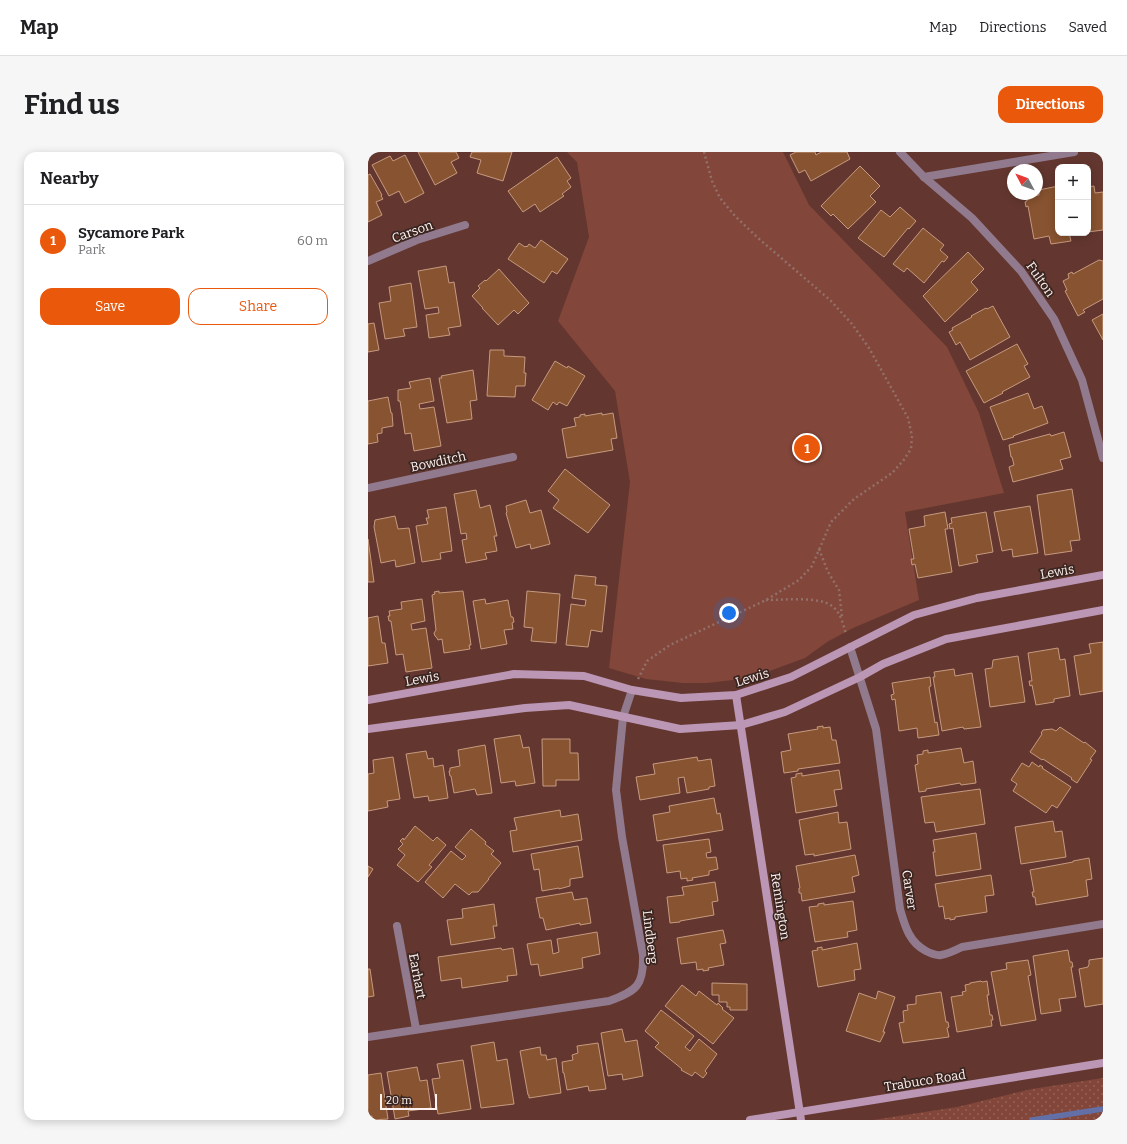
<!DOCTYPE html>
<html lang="en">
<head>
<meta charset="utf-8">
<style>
  :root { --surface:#fff; --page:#f6f6f6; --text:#202124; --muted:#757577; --line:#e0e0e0; --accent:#ea580c }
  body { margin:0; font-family:Bitter,serif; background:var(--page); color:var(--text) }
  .controls { position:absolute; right:12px; top:12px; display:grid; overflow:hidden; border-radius:8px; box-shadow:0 2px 10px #0003 }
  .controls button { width:36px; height:36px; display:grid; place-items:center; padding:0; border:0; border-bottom:1px solid var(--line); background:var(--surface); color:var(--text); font:20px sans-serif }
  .compass { position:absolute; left:639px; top:12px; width:36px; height:36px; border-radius:50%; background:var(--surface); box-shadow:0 2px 10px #0003; rotate:311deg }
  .scale { position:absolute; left:12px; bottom:10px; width:57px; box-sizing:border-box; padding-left:4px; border:2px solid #fdf2ef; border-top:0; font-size:11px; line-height:14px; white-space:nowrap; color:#fdf2ef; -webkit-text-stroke:3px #3a2521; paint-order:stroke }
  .you { position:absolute; left:361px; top:461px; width:14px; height:14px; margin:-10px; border:3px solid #fff; border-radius:50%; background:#1a73e8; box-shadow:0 0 0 6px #1a73e833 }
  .badge { display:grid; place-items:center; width:26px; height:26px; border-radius:50%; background:var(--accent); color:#fff; font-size:13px; font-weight:700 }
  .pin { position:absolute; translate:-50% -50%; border:2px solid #fff; box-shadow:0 1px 4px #0006 }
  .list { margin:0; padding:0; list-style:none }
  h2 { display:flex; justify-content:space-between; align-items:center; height:52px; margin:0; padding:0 16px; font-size:17px }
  h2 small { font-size:13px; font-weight:400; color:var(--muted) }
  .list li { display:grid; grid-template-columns:26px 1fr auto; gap:12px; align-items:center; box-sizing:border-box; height:72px; padding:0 16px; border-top:1px solid var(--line) }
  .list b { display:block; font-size:15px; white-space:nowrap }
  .list p { margin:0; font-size:13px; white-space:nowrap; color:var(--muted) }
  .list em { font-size:13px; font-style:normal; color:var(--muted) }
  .actions { display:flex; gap:8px; padding:12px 16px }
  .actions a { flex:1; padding:9px 0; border:1px solid var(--accent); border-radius:12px; text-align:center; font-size:14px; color:var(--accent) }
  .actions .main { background:var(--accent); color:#fff }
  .map { position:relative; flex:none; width:735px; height:968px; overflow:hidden; border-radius:12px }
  header { display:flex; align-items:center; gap:24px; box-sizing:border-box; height:56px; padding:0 20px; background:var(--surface); border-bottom:1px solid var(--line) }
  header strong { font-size:19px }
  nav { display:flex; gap:22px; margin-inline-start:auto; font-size:14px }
  .intro { display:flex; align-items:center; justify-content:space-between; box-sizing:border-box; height:96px; padding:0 24px }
  h1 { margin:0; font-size:28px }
  .button { padding:10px 18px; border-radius:12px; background:var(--accent); color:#fff; font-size:14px; font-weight:700 }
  main { display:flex; gap:24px; padding:0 24px }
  aside { flex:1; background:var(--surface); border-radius:12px; box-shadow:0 2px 10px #0003 }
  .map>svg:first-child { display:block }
</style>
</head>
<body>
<header>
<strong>Map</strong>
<nav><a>Map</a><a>Directions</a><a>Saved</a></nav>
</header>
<div class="intro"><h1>Find us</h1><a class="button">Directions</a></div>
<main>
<aside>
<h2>Nearby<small></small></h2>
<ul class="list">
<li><span class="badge">1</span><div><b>Sycamore Park</b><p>Park</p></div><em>60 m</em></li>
</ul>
<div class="actions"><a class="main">Save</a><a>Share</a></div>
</aside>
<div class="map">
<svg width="735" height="968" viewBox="0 0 735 968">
  <defs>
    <pattern id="grass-dots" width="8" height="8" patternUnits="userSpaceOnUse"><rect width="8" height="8" fill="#83463a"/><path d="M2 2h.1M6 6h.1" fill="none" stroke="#956157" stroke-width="1.8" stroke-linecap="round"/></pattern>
  </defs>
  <rect width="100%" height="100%" fill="#63372f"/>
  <path fill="url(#grass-dots)" d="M735,926V968H505L589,955L664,937Z"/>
  <path fill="#83463a" d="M199,0H415L441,53L579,195L611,261L636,341L537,360L551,448L485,476L459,490L437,506L385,525L365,528L339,531H315L278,527L241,516L262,330L247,239L190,169L221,85L209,10Z"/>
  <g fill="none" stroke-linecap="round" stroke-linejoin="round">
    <path stroke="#6270a7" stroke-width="5.5" d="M664,968L735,957"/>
  </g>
  <g fill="#885330" stroke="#c69a80">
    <path d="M50,0H88L91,6L83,10L89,21L67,33Z"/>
    <path d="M104,0H144L135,29L109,21L113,8L102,5Z"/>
    <path d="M428,0H447L448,3L453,0H479L482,7L443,29L437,18L431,21L422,3Z"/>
    <path d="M37,3L56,41L37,51L31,39L21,44L4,13L22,4L25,9Z"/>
    <path d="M189,5L203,26L199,29L203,35L194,42L196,44L172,60L167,52L155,60L140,39Z"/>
    <path d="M492,14L512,34L502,44L508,50L480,77L465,62L463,64L453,54Z"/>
    <path d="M2,22L14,43L13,44L15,47L8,50L14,63L0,70V23Z"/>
    <path d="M690,34V81H701L703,89L683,92L681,84L666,87L660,54L658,55L657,50L659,49V45L671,43V38Z"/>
    <path d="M726,34L727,41L735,40V78L720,80V35Z"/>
    <path d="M532,55L548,69L541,77L540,76L516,105L490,86L513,58L522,65Z"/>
    <path d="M555,76L576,93L572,98L580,105L576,110L574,109L556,131L539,116L536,120L525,112Z"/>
    <path d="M173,88L200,107L189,122L184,119L176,131L140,107L151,91L157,95L158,94L159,95L161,92L167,96Z"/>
    <path d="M600,100L616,117L603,130L610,138L577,170L555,144Z"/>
    <path d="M731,108L735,109V147L715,158L717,160L710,164L697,139L699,138L695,129L701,126L700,122L704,120L705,122Z"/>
    <path d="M78,114L81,131L86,130L93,174L80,176L82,183L61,186L58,163L71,161L70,155L57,157L50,119Z"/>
    <path d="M131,117L161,151L150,162L146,158L130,173L114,156H115L104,144L112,136L110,134L117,128L118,129Z"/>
    <path d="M43,131L49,175L35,177L37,184L17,187L11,151L23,149L21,135Z"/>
    <path d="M625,154L642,185L602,208L592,190L588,193L581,180L585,178L584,176L604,165L603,164L618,156L619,157Z"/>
    <path d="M735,162V188L724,168Z"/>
    <path d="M6,171L11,198L0,200V172Z"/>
    <path d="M649,192L660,212L656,214L662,225L634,240L635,241L616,251L598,219Z"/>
    <path d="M122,198H136V204L157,205L156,221H158L157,234H148L147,245L119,244Z"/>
    <path d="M187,209L199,216L200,214L217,224L199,254L191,250L189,253L185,250L180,258L164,248Z"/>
    <path d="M105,218L109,248L102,249L104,267L79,271L71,226H74L73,224Z"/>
    <path d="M62,226L66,249L51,252L52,257L66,255L73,294L46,299L43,281L37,282L32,249H30V238L43,236L41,230Z"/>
    <path d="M660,241L666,257L674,254L680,271L645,284L646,285L635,288L622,255Z"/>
    <path d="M20,245L23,261H24L25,274L14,276V281L9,282L10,290L0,292V249Z"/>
    <path d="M234,261V263L245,261L249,286L243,287L245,298L199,306L194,277L208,274L206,266L212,265V263L217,262V264Z"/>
    <path d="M696,280L703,305L692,308L695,317L645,330L641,315L646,313L644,305H643L641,293L682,282L683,284Z"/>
    <path d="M197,317L242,353L220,381L185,356L191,348L180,339Z"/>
    <path d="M704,337L712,388L702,389L704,399L677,403L669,343Z"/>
    <path d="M108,338L112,356L122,353L129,384H126L129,399L117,401L119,407L98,411L94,388L99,387L98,381L93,382L86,342Z"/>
    <path d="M158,348L162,361L173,358L182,392L163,397L162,392L148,396L138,361L139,360L138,354Z"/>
    <path d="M662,354L670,401L645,405L644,397L634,399L626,360Z"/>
    <path d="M78,355L84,399L72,401L73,407L54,410L48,374L60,372L58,366H61L59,358Z"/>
    <path d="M577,360L580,377H577L584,420L550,426L547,412L544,413L543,407H546L541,377L557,374L556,364Z"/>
    <path d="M618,360L625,400L608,403L610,410L591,414L585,376L582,377L581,372L584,371L583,366Z"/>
    <path d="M27,364L30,377L41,376L47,411L28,415L27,408L13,411L6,375L7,368Z"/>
    <path d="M0,387L6,430H0Z"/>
    <path d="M207,423L228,425L227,433L239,434L234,480L223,478L220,495L198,493L203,452L217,454L218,448L204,446Z"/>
    <path d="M71,439V441L95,439L103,493H101L102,497L76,501L74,487L70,488L69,486L67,484L66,481L68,478L64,443L67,442L66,440Z"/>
    <path d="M159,439L192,442L188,491L163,489L165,476L156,475Z"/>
    <path d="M54,447L57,469L43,472L44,478L58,476L64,516L38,520L35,502L28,503L23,469H21L20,464H22L21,459L34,457L33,450Z"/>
    <path d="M117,447L118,452L140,448L143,465H145L146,470L144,471L145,477L136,478L139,492L113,497L105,449Z"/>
    <path d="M10,464L14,491H17L20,511L0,514V466Z"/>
    <path d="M735,490V539L712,543L706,504L723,501L721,492Z"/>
    <path d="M690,496L692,508L697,507L702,544L686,547V550L668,553L664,533L662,534L661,529H664L660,501Z"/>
    <path d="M650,504L657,550L622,555L617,517L624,516L625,508Z"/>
    <path d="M586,517L587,524L604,521L613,575L596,577L595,575L574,579L565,525H567L566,520Z"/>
    <path d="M562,525L563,534L561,535L567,571L569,570L571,583L550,586L549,576L531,579L527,547L524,548L523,543L526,542L524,531Z"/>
    <path d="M455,574V576L462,575L464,588H468L472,611L430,617V619L416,621L413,600L423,598L420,582L450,577L449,575Z"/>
    <path d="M692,575L716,591L717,590L728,599L722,607L724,608L709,631L703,627L704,626L675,607L674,608L662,600L674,582L673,581L675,578L684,577L688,579Z"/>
    <path d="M152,583L155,596L161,595L167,631L148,634L147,629L133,631L126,587Z"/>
    <path d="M174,587H202V601H210L211,628H188V634H175Z"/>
    <path d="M117,593L124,641L109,643L107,637L86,641L83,624H82L81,619H82V616L92,614L90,598Z"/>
    <path d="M593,596L596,611L605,609L608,631L593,633L592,631L558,637V639L551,640L547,613L550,612L549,603L555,602V599L560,598V601Z"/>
    <path d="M58,599L60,607L65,606L66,615L75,613L80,646L61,649L60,644L46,646L38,602Z"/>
    <path d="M25,605L32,647L19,649L20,655L0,659V622L6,621L5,608Z"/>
    <path d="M329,605L330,609L343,607L347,634L341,635V637L319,641L316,625L310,626L312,641L272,648L268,625L287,622L285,612Z"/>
    <path d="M664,610L671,615L672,613L675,615L674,616L703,635L689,656L684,653L678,661L645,639L649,632L643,628L654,611L661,615Z"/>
    <path d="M471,618L474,637L466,638L469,654L428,661L423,626L428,625V622L434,621V624Z"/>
    <path d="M612,637L617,672L568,680L566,670L557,671L553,645Z"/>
    <path d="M346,646L349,662L352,661L355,678L289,689L285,663L302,660L301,654Z"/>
    <path d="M192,658L193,665L210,662L214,688L145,700L142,679L149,678L146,666Z"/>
    <path d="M470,660L471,671L479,670L483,697L446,704V702L437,703L431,668Z"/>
    <path d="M685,669L687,680L694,679L698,705L653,712L647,675Z"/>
    <path d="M47,674L65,689L69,685L78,693L61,713L64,715L50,730L29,713L37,703L30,697L35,692L32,689L35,686L36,688Z"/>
    <path d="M103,677L118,690L117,692L126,699L123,702L133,711L120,727H121L110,740H104L101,743L87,732L75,746L57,730L83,699L94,708L98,704L87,695Z"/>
    <path d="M608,681L613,717L568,724L565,700H567L565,688Z"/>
    <path d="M341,687L343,700L338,701L339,706L348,705L350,717L341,719V723L324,726L325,728L319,729V726L313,727L312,719L299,721L295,693Z"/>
    <path d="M210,694L215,725L202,727V734L191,737V736L174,739L171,717L166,718L163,702Z"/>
    <path d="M487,703L491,723L484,725L487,740L434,749L433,741H431V736H432L428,714Z"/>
    <path d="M721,706L724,727L718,728L720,744L668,753L667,745H665L664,740H666L662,718L705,710V709Z"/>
    <path d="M0,714L5,717L0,725Z"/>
    <path d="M623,723L626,743L617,744L619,760L587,765V767L582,768V766L577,767L575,754L571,755L567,732Z"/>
    <path d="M347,730L350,749L344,750L346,763L312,769V770L302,771L299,745L316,743L314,735Z"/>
    <path d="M204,740L206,748L219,746L223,771L212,773V771L178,778L175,766H172L168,746Z"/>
    <path d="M485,749L489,778L479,780L480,785L447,790L441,755L450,754V752L456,751V753Z"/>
    <path d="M126,752L129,774H125L127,786L83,793L79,768L95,766L94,757Z"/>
    <path d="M355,778L358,791L352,792L356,813L340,816L341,818L335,819V817L329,818L328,810L313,812L309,786Z"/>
    <path d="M229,780L232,802L214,806L215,816L172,824L170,812L163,813L159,792L183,788L185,802L191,800L189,787Z"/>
    <path d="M489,791L493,817L486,818L487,828L450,835L444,799L450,798L449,796L454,795V798Z"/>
    <path d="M133,796L134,798L145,796L149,823L139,824L140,829L94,836L93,826L73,829L70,805Z"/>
    <path d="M700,798L702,810H704L705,815H703L708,845L691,847L693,859L673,862L665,804Z"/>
    <path d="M735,806V852L717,855L711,817L720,815V814L721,813V808Z"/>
    <path d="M660,808L663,823L660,824L668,868L633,874L623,820L639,817L638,811Z"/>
    <path d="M0,817H2L6,844L0,845Z"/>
    <path d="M613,829L614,830L619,829L621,843H619L622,863H624L625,868H623L624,874L589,880L583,845L595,843L594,840L598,839L597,833L602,832V831Z"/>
    <path d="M344,831L379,832V858H362V855H359V850H351V843H344Z"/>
    <path d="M314,833L328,844L331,839L349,853L350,851L355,856L354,857L366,866L345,892L297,854Z"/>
    <path d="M510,839L527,845L515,880H517L512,890L478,879L491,841L508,847Z"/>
    <path d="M573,840L578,870H580L581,875L579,876L581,885L535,891L531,871L536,870L535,859L540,858L539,853L548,852V844Z"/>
    <path d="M293,858L326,884L317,895L322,899L331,887L349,902L337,919L339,921L335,926L327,920L324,924L313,918L314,917L287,895L291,891L277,879Z"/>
    <path d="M254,877L257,890L269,888L275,924L255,928L254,922L240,924L233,881Z"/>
    <path d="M126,890L129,909L139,907L146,952L113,956L103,894Z"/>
    <path d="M230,891L238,937L221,939L220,934L199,938L196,921H195L194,910L205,908L204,903L210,901L209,894Z"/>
    <path d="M172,895L173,903H178L179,908L188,906L193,941L161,946V943H160L152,899Z"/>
    <path d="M95,908L103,957L70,962L64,927L72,926L69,912Z"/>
    <path d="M49,915L52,929L59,928L63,956L40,959L41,964L27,967L19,920Z"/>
    <path d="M13,921L20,967L4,968V964L0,965V923Z"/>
  </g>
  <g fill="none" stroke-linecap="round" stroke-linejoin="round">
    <g stroke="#92706a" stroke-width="2.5" stroke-dasharray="2 3" stroke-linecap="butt">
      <path d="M451,397L460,420L471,438L474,465"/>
      <path d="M398,448C415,448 451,444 464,454C473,461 475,472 478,482"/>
      <path d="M270,527L279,509L302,493L398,448L431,428L444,414L463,370L486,347L524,321L535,309L543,297L544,284L540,266L501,196L484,172L462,148L390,86L367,64L352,46L344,29L336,0"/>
    </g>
    <g stroke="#917a8d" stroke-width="8">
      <path d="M532,0L556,25L604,66L653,119L686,167L714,228L735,306"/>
      <path d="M556,25L706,0"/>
      <path d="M0,109L49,88L97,73"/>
      <path d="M0,336L145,305"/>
      <path d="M482,495L508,577L532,757C537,774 541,790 558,799C562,801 568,804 573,803C580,802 588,798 594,795L735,772"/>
      <path d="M29,774L48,877"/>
      <path d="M0,885L241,849C269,839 276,833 275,803L254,685L248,638L255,565L264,538"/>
    </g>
    <g stroke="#bb97b5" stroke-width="8">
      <path d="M368,543L433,968"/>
      <path d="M0,548L146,522L216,524L264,538L313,546L368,543L423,525L546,463L609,446L735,423"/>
      <path d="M0,577L157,556L201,553L312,577L373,573L417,560L492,525L515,512L578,487L735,458"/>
      <path d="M382,968L735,911"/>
    </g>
  </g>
  <g text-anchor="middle" stroke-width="3.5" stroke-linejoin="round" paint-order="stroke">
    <g font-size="13" fill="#fdf2ef" stroke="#3a2521">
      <text transform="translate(44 79) rotate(-20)" y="5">Carson</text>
      <text transform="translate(673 127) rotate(55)" y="5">Fulton</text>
      <text transform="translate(70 309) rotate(-12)" y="5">Bowditch</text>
      <text transform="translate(689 419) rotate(-10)" y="5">Lewis</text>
      <text transform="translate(384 525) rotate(-17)" y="5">Lewis</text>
      <text transform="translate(54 526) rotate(-10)" y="5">Lewis</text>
      <text transform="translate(542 738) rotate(81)" y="5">Carver</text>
      <text transform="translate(413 754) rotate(81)" y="5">Remington</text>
      <text transform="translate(283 785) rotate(83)" y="5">Lindberg</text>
      <text transform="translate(50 824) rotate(79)" y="5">Earhart</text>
      <text transform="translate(557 928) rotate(-9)" y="5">Trabuco Road</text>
    </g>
  </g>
</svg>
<div class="controls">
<button>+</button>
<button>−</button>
</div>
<svg class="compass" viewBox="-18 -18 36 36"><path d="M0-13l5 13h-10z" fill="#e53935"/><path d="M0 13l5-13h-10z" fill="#757577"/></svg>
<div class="scale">20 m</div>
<div class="you"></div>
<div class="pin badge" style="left:439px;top:296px">1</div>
</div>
</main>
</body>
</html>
